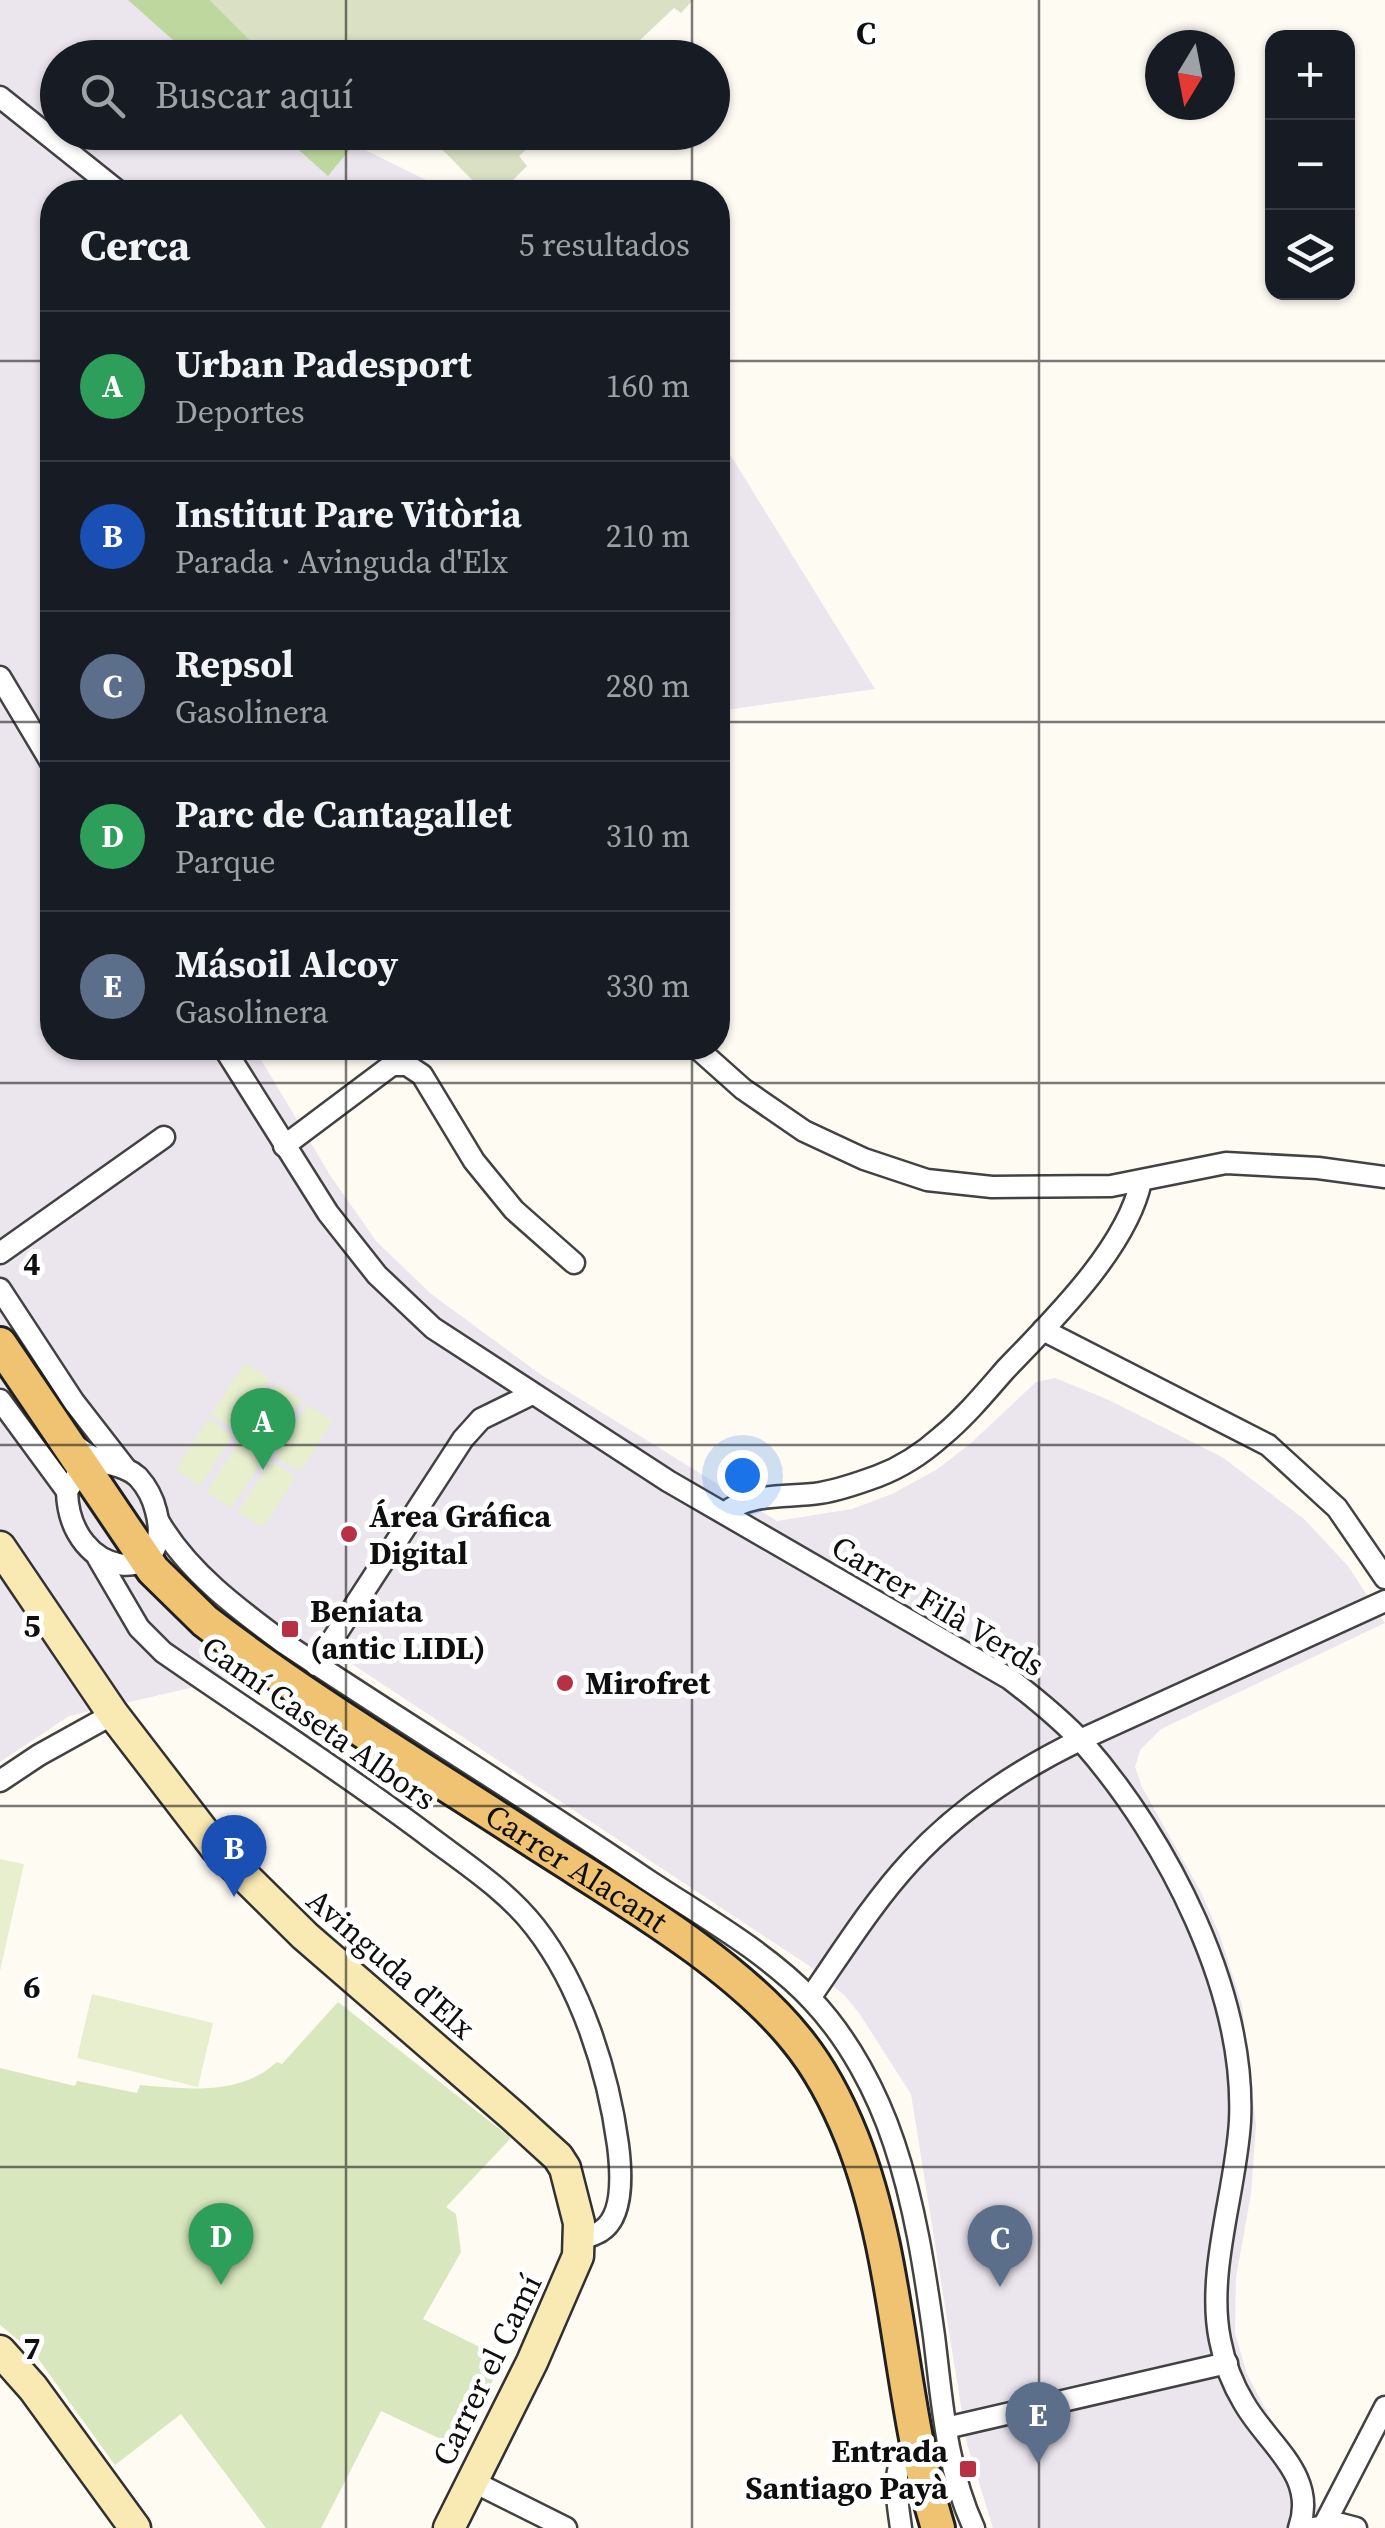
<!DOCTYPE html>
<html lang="es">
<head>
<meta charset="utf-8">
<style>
  :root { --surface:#171b24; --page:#242831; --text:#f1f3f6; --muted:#9ea1a6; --line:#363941; --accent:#d79ba7 }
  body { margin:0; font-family:"Source Serif 4",serif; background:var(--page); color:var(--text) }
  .controls { position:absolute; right:30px; top:30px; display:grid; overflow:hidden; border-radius:20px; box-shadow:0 2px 8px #0004 }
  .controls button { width:90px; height:90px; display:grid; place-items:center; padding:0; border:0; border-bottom:2px solid var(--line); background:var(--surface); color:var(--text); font:50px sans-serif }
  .compass { position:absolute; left:1145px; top:30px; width:90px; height:90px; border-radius:50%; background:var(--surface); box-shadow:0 2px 8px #0004; rotate:190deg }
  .you { position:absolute; left:742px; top:1475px; width:35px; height:35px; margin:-25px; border:8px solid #fff; border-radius:50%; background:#1a73e8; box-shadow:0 0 0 15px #1a73e833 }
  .badge { display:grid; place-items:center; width:65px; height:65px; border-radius:50%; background:var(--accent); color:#fff; font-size:32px; font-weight:700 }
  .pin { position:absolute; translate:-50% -82px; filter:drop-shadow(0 2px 5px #0008) }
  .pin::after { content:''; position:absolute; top:52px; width:35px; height:30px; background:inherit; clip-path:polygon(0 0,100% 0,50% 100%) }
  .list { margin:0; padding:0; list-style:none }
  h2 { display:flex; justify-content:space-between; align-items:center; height:130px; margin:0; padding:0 40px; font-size:42px }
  h2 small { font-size:32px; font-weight:400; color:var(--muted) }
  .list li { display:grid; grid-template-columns:65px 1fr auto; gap:30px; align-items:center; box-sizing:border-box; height:150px; padding:0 40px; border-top:2px solid var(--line) }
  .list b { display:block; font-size:38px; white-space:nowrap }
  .list p { margin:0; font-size:32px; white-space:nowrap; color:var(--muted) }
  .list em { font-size:32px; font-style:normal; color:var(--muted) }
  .icon { flex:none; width:55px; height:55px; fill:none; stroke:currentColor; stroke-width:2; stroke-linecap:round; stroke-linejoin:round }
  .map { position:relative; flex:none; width:1385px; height:2528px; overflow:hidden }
  .search { position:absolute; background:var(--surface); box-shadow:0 2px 8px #0004; left:40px; top:40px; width:690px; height:110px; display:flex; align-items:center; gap:25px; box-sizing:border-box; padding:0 35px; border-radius:55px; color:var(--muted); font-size:38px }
  .panel { position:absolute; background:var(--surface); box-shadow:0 2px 8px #0004; left:40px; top:180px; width:690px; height:880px; border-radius:40px }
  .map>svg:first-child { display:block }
</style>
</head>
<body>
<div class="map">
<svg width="1385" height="2528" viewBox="0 0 1385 2528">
  <rect width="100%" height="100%" fill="#fefbf3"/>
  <g fill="#ebe5ed">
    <path d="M0,0H162L229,57L58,58V132L331,133L450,192H52V1048H254L330,1175L376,1241L430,1293L540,1374L777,1521L852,1509L892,1494L936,1470L970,1444L1036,1382L1055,1378L1109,1400L1222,1457L1304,1519L1348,1566L1385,1623L1161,1729L1140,1750L1135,1767L1142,1787L1202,1894L1220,1936L1242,2005L1256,2125L1251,2194L1236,2277L1235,2333L1247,2374L1328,2528H993L967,2444L911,2094L859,2013L845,1996L808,1965L337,1654L69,1716L0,1762Z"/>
    <path d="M718,435L875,689L718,711Z"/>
  </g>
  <path fill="#d8e7be" d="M338,2002L511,2138L446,2207L456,2214L461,2252L423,2319L504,2359L458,2447L381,2411L321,2528H266L181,2414L115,2465L34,2353L0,2325V2068L75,2086L77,2081L137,2093L140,2085C186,2089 240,2096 277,2062L282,2064Z"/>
  <g fill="#bed79e">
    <path d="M128,0H210L267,57H192Z"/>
    <path d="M280,133H339L350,149L328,176Z"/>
  </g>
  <g fill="#dae0c4">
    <path d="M210,0H693L681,13L674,8L622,57L267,58Z"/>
    <path d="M426,133H544L519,156L527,166L501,192H484Z"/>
  </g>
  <g fill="#e7efcf">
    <path d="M245,1363L270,1379L236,1430L211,1414Z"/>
    <path d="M277,1384L302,1400L269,1451L244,1435Z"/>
    <path d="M308,1405L333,1421L300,1472L275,1456Z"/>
    <path d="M208,1419L233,1435L200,1486L175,1470Z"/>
    <path d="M240,1441L265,1457L231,1508L206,1492Z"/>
    <path d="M271,1461L296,1477L263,1528L238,1512Z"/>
    <path d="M0,1859L24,1864L0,1971Z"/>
    <path d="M92,1994L213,2023L198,2087L77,2058Z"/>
  </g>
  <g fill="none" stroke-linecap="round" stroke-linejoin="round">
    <defs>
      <g id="street">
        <path d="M0,97L119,192"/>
        <path d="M0,677L52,764"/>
        <path d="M224,1048L328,1213L377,1275L433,1328L668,1481L1010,1679C1036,1699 1062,1720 1084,1744C1168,1840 1246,1992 1240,2121C1236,2191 1206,2272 1220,2340C1224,2361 1233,2385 1244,2403C1267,2444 1318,2475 1299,2528"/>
        <path d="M697,1048L743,1089L804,1131L864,1159L927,1180L992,1187L1111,1186L1226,1163L1318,1168L1385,1177"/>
        <path d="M284,1146L392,1065H407L422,1075L474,1161L514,1210L574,1263"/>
        <path d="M0,1253L164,1137"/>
        <path d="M0,1289L74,1402L126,1469"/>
        <path d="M1043,1330L1268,1445L1337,1508L1385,1578"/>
        <path d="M0,1400L67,1491"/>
        <path d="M76,1446C84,1452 93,1458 103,1462C115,1466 127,1467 138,1477C147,1487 153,1498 156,1511C177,1590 69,1581 67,1491L82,1468L103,1462"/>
        <path d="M725,1513C749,1492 789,1498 820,1493C839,1490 859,1483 878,1476C902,1467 923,1453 942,1436C965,1417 985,1393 1005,1370C1052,1321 1127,1248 1141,1181"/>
        <path d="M159,1522C188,1572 238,1609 284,1643C404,1723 527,1798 646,1879C702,1916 765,1951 811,1999C849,2039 877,2092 894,2143C915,2205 925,2272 934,2336C942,2400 946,2468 974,2528"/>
        <path d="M98,1558L139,1628L163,1652C252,1714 344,1772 431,1838C467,1865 507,1891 535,1927C581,1986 608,2071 618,2145C621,2169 625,2216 601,2231C595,2235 586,2237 580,2240"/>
        <path d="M316,1665L463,1439L481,1419L532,1394"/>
        <path d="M0,1781L39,1755L113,1714"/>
        <path d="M810,1998C842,1952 873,1902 911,1861C958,1810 1018,1770 1080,1740L1385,1601"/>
        <path d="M946,2428L1227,2363"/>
        <path d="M472,2481L566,2528"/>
        <path d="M1324,2525L1385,2407"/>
        <path d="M901,2528C897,2497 888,2463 917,2442"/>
        <path d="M1314,2528L1341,2524L1356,2528"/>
      </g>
      <g id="secondary">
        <path d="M0,1547L113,1714L216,1848L305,1936L513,2116L558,2157L565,2168L579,2223L578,2256L532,2362L449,2528"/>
        <path d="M0,2351L33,2388L135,2528"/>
      </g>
      <g id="primary">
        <path id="s1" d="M0,1344L153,1570L205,1621C310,1702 427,1771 538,1844C622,1898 734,1962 796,2039C820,2068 838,2103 852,2138C901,2263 898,2400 938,2528"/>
      </g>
    </defs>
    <use href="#street" stroke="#424242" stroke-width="25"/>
    <use href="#secondary" stroke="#313131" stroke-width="35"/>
    <use href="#primary" stroke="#202020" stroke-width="38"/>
    <use href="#street" stroke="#fff" stroke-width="20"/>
    <use href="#secondary" stroke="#f9eab3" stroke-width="30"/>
    <use href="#primary" stroke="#efc372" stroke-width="32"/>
  </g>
  <path fill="none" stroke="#0f0f0f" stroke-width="2.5" stroke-opacity="0.55" d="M346,0V58M692,0V58M1039,0V2528M346,132V192M692,132V192M0,361H52M718,361H1385M0,722H52M718,722H1385M346,1048V2528M692,1048V2528M0,1083H1385M0,1445H1385M0,1806H1385M0,2167H1385"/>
  <g fill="#b73046" stroke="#fff" stroke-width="4">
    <circle cx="349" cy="1534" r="10"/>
    <rect x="280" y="1619" width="20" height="20" rx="5"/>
    <circle cx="565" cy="1683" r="10"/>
    <rect x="958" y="2459" width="20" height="20" rx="5"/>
  </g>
  <g text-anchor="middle" stroke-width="10" stroke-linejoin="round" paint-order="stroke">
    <g font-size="32" font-weight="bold" fill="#0f0f0f" stroke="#fff" text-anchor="start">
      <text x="369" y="1527">Área Gráfica<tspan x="369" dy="37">Digital</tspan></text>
      <text x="310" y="1622">Beniata<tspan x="310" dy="37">(antic LIDL)</tspan></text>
      <text x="585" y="1694">Mirofret</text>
      <text x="948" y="2462" text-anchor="end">Entrada<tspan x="948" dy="37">Santiago Payà</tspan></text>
    </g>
    <g font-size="32" fill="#0f0f0f" stroke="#fff">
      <text transform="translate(938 1606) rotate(31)" y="11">Carrer Filà Verds</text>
      <text transform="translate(319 1723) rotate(35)" y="11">Camí Caseta Albors</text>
      <text dy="11" stroke="none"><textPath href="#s1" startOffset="792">Carrer Alacant</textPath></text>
      <text transform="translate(391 1964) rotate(41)" y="11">Avinguda d'Elx</text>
      <text transform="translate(487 2370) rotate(-64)" y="11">Carrer el Camí</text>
    </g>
  </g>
  <g font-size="32" text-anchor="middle" font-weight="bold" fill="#0f0f0f" stroke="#fff" stroke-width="10" stroke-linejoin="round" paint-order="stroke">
    <text x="866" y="44">C</text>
    <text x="32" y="1275">4</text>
    <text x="32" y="1637">5</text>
    <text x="32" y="1998">6</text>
    <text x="32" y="2359">7</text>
  </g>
</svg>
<div class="controls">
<button>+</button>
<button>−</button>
<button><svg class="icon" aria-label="layers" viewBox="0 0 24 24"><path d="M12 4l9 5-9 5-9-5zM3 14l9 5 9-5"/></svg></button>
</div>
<svg class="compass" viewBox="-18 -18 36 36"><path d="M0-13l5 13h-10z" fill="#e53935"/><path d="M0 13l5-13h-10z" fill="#9ea1a6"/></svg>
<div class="you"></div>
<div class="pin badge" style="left:263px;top:1470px;background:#2e9e5b">A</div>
<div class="pin badge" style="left:234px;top:1897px;background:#1a4fb4">B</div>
<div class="pin badge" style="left:1000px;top:2287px;background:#5c6f8a">C</div>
<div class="pin badge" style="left:221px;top:2285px;background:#2e9e5b">D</div>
<div class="pin badge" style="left:1038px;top:2464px;background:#5c6f8a">E</div>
<div class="search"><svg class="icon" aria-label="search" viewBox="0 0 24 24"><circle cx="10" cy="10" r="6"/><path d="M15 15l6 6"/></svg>Buscar aquí</div>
<section class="panel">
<h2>Cerca<small>5 resultados</small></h2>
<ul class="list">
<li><span class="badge" style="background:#2e9e5b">A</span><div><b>Urban Padesport</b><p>Deportes</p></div><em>160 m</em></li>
<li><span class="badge" style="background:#1a4fb4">B</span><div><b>Institut Pare Vitòria</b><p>Parada · Avinguda d'Elx</p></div><em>210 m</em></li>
<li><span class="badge" style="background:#5c6f8a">C</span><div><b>Repsol</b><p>Gasolinera</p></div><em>280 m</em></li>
<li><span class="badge" style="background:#2e9e5b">D</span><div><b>Parc de Cantagallet</b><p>Parque</p></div><em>310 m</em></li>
<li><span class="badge" style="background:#5c6f8a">E</span><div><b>Másoil Alcoy</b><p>Gasolinera</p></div><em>330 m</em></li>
</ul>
</section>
</div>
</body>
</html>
